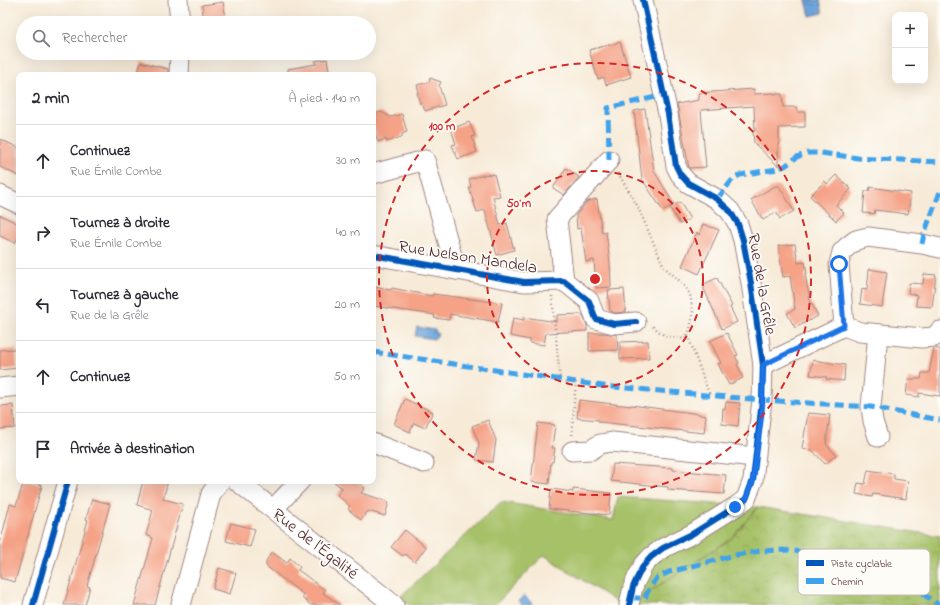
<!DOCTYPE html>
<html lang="fr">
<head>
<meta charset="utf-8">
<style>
  :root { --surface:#fff; --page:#f2f2f3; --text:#2b2b33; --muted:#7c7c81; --line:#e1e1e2 }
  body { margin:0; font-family:"Indie Flower",sans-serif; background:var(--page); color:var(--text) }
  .controls { position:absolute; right:12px; top:12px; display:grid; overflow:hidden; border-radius:8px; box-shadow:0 4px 16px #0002 }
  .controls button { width:36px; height:36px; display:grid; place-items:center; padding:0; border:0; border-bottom:1px solid var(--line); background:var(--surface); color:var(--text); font:20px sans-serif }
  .stop { position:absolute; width:12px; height:12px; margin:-9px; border:3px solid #1a73e8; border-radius:50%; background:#fff }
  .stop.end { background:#1a73e8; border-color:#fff; box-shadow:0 1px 4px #0008 }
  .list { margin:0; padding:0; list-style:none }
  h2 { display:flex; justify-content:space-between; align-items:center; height:52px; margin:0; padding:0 16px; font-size:17px }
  h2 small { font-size:13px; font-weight:400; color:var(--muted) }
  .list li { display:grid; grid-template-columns:26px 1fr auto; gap:12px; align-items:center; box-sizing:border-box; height:72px; padding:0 16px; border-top:1px solid var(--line) }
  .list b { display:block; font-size:15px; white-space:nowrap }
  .list p { margin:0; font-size:13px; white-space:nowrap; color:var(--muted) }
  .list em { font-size:13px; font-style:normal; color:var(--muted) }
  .icon { flex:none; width:22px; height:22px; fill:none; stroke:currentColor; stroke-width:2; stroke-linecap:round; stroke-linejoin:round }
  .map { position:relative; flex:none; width:940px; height:605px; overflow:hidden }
  .search { position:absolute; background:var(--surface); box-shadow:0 4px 16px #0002; left:16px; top:16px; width:360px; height:44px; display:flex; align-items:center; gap:10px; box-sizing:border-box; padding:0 14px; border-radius:22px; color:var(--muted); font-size:15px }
  .panel { position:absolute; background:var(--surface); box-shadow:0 4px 16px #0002; left:16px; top:72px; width:360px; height:412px; border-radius:8px }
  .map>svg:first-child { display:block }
</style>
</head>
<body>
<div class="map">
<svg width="940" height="605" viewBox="0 0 940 605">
  <defs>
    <pattern id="park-crowns" width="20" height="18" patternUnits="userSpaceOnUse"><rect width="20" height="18" fill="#a6c167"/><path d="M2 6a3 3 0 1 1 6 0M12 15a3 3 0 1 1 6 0" fill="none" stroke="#90a55a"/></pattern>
    <pattern id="water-ripples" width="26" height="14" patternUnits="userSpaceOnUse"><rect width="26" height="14" fill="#6ca5db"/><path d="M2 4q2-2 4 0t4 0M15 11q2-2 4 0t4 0" fill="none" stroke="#5b86b2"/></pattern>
  </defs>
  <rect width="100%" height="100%" fill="#fdfcf7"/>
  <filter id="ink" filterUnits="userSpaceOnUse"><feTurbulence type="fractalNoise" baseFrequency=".025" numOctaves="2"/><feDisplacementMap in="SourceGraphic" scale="8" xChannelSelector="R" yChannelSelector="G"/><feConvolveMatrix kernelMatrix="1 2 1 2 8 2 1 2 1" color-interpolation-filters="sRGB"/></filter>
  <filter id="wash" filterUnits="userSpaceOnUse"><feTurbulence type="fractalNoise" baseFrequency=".012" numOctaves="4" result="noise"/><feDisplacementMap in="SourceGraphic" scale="16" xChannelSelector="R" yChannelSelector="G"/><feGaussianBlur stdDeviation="0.9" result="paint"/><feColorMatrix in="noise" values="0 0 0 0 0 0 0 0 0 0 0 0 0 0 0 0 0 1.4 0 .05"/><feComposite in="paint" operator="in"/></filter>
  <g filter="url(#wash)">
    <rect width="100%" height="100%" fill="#f7ebd8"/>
    <path fill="#a6c167" stroke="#787049" d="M618,497L758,507L732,538L629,605H621L544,555L495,605H409L400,597L501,502L613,520Z"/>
    <path fill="url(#park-crowns)" stroke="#787049" d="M758,507L940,536V605H629L732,538Z"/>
    <g fill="url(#water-ripples)" stroke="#5b6283">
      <path d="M806,0H820L823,13L810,16Z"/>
      <path d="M417,327L435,330L438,335L434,339L415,336Z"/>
      <path d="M524,595L534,605H522L518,601Z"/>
    </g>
    <g id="blocks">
      <g fill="#f5a286">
        <path d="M223,2L227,23H204L202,5Z"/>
        <path d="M620,42L631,77L606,85L604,77L598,79L589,50Z"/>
        <path d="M327,59L330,75H288V69L316,64L315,61Z"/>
        <path d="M141,62L168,69V75H137Z"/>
        <path d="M430,78L441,82L439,86L445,105L425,111L422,103L420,104L417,92H419L417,85L429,82Z"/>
        <path d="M754,89V94L774,93V94H782L783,107H796L797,112H805V127L779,128V144H778V166L754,143L753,131H755L754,106L701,110L706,167L689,168L677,104L699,100V93Z"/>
        <path d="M645,109L654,171L674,204L663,211L642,179L634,111Z"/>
        <path d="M381,112L391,117L402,114L407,132L402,134V137L386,142V139L378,142L373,127V114Z"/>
        <path d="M469,122L475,136L472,137L477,152L458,159L452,145L456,144L451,129Z"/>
        <path d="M0,139L19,148V176L0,167Z"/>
        <path d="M566,168L579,177L564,195L553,188Z"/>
        <path d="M488,174L489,175L494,174L500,196L493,197L500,225L507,223L514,250L497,255L485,210L477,212L469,188L471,187L469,179Z"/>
        <path d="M836,175L851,189L836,205L844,213L836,221L810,196L825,181L827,184Z"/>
        <path d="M775,186H779L794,211L780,219L776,212L763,220L751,200Z"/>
        <path d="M870,187L911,193L908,214L875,210L874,214L863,213L865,191H869Z"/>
        <path d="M597,199L602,233L606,232L610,263L611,287L596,288L594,260L586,262L581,228L577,229L576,215L588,201Z"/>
        <path d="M680,202L690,219L680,224L670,208Z"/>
        <path d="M0,215L19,224V236L15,243L0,236Z"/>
        <path d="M703,224L719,230L699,274L682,266L697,232L699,235Z"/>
        <path d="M795,244L798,263L805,262L807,274H805L810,300L818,316L795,328L787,313L795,309L790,276L783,277L778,246Z"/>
        <path d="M869,269L887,272L882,307L860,304L862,289L867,290Z"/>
        <path d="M924,274L936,275L932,307L916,306L917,295L908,293L909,283L923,284Z"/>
        <path d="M717,278L732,306L730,307L737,322L722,329L704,289V284Z"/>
        <path d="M375,287L391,290L392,288L432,296L433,294L502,303L498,322L450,314L449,320L434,318L435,315L373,306Z"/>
        <path d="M624,289L626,312L615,313L610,311L608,290Z"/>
        <path d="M582,314L587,325V331L546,333L544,345L530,343V340L510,336L513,318L524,320V317L557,322V315Z"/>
        <path d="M589,333H604L617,335L618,350L589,351Z"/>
        <path d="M727,333L738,355L735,356L739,363L737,364L743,378L729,385L718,364L721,363L710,341Z"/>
        <path d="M648,341L649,358L620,359V342Z"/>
        <path d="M934,348L940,349V396L919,393V397L906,395L908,379H921L922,373H929Z"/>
        <path d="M16,349L17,368L0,370V350Z"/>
        <path d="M813,360L845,365L844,381L826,379L827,377L810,375Z"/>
        <path d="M405,399L433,412L425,428L414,423L410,432L394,424Z"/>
        <path d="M579,400L631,406V405L700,414V415L706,416L704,433L599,422V420L577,418Z"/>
        <path d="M726,402L740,403L738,426L722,424L723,408L725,409Z"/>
        <path d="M13,405L15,428L0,429V406Z"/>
        <path d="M808,413L830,415L826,444L836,455L825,464L812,450L802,449Z"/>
        <path d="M488,420L496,440L493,462L476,460L479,443L472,426Z"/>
        <path d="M538,423L555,425L552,448H555L553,462H551L549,484L531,482Z"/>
        <path d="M613,464L673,468V470L726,475L724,494L668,490V487L611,481Z"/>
        <path d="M868,470L894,474V479L908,481L906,499L873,494L872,497L856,494L858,483L865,484Z"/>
        <path d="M24,481H29L42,485L15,582L0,578V543L10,504L16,506Z"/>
        <path d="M143,481H168L163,499L183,504L155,605H134L153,538L146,535L153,510L137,505Z"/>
        <path d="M333,481H357L365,488L361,493L389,502L385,516L368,511L361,520L348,509L350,506L337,495L342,488Z"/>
        <path d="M551,489L573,492V489L611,493L609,515L549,509Z"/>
        <path d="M92,499L110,504L87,586L90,587L85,605H64L88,520L86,519Z"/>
        <path d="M231,523L255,529L250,547L226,541Z"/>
        <path d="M405,530L426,547L415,562L405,554L403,556L391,547Z"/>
        <path d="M272,552L287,563L290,558L300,567L298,570L325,590L323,593L340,605H311L302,598L304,595L266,566V561Z"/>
        <path d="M219,568L236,573L230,594L213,589Z"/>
      </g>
    </g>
  </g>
  <g filter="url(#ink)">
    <use href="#blocks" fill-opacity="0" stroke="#a08582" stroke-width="1"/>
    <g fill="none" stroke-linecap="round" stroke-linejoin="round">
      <defs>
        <g id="minor">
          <path d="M178,0L180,23"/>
          <path d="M179,75L180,53"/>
          <path d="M373,174L425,160L456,270"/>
          <path d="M0,195L19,204"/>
          <path d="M373,255L524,282L564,281L589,301L596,319L614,324L636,322"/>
          <path d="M564,281L557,219L609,160"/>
          <path d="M844,326L839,264L842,252L848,246L856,240L868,237L922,244L940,248"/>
          <path d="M878,334L871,407L873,421L878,437"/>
          <path d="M763,365L844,326L860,332L922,338L934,337L940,331"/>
          <path d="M0,388L19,386"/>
          <path d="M373,443L424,463"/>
          <path d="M572,451L591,450L600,444L612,442L755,457"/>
          <path d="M237,481L394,605"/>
          <path d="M273,509L300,481"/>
          <path d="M33,605L68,481"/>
          <path d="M181,605L211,494L220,481"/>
          <path d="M629,605L633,587L637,578L643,566L651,557L663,548L692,534L735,507L746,499L753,480L762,400L763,365L751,283L743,240L738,224L730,211L717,199L688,183L680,174L676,166L668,114L643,0"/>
        </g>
      </defs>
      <use href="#minor" stroke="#a08582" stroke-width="21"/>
      <g stroke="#a08582" stroke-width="2.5" stroke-dasharray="1 3" stroke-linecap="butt">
        <path d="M618,173L637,205L664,267L681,282L690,294L693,311L690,330L685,339L665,336L651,325"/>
        <path d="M552,296L560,380"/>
        <path d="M688,336L710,396"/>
        <path d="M572,435L574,403L576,382"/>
      </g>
      <use href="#minor" stroke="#fff" stroke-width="19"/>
      <g stroke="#40a2eb" stroke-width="5" stroke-dasharray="10 5" stroke-linecap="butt">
        <path d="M609,160L608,108L664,95"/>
        <path d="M717,199L733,179L740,175L777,169L785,166L797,157L807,153H821L858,158L940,162"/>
        <path d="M922,244L924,234L940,192"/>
        <path d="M373,352L603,386L762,400L871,407L940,420"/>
        <path d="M630,598H645L649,589L657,578L669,572L735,555L760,551L778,550L807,552L856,564L923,594L939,605"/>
      </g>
      <defs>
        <g id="cycleway">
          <path d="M373,255L524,282L564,281L589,301L596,319L614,324L636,322"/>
          <path d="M33,605L68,481"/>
          <path d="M629,605L633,587L637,578L643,566L651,557L663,548L692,534L735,507L746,499L753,480L762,400L763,365L751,283L743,240L738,224L730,211L717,199L688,183L680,174L676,166L668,114L643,0"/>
        </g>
      </defs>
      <use href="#cycleway" stroke="#fdfcf7" stroke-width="8"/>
      <use href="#cycleway" stroke="#0057b8" stroke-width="6"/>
    </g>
  </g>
  <g fill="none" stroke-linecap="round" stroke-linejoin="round" filter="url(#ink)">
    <path stroke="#1a73e8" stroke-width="5" d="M735,507L746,499L753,480L762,413L763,365L844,326L839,264"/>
  </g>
  <g fill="none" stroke="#d62828" stroke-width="2" stroke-dasharray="7 5">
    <circle cx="595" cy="279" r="108"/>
    <circle cx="595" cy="279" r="216"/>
  </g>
  <g text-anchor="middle" stroke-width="3.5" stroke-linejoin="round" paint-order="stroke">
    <g font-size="17" fill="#4a1f2b" stroke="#fdfcf7">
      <text transform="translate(468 256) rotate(9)" y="6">Rue Nelson Mandela</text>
      <text transform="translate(763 284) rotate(80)" y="6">Rue de la Grêle</text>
      <text transform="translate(316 543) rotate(38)" y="6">Rue de l'Égalité</text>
    </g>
  </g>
  <rect x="798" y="549" width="132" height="46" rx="6" fill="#fdfcf7" stroke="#c7baba" stroke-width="1"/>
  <rect x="806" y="560" width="18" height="6" fill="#0057b8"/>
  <rect x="806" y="578" width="18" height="6" fill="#40a2eb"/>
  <g font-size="11" fill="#4a1f2b">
    <text x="831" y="567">Piste cyclable</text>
    <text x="831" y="585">Chemin</text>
  </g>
  <circle cx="595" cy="279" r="6" fill="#d62828" stroke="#fdfcf7" stroke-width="2"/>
  <g font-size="12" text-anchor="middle" font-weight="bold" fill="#d62828" stroke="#fdfcf7" stroke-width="3.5" stroke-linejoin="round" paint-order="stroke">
    <text x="442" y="130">100 m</text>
    <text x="519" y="207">50 m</text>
  </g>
</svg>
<div class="controls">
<button>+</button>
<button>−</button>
</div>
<div class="stop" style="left:839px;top:264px"></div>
<div class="stop end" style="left:735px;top:507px"></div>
<div class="search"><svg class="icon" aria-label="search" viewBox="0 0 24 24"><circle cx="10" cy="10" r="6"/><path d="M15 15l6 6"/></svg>Rechercher</div>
<section class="panel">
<h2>2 min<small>À pied · 140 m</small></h2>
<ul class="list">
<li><svg class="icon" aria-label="ahead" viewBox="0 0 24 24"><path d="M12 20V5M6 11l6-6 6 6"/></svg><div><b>Continuez</b><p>Rue Émile Combe</p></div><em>30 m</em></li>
<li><svg class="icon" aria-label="right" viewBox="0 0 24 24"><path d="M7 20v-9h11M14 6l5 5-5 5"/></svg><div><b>Tournez à droite</b><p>Rue Émile Combe</p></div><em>40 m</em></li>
<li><svg class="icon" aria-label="left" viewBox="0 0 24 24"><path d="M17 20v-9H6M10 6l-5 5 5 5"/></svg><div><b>Tournez à gauche</b><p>Rue de la Grêle</p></div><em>20 m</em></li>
<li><svg class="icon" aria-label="ahead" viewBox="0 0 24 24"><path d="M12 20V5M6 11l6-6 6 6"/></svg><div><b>Continuez</b></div><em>50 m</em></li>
<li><svg class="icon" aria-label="arrive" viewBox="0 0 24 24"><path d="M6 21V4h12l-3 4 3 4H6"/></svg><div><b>Arrivée à destination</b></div></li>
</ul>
</section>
</div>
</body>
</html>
